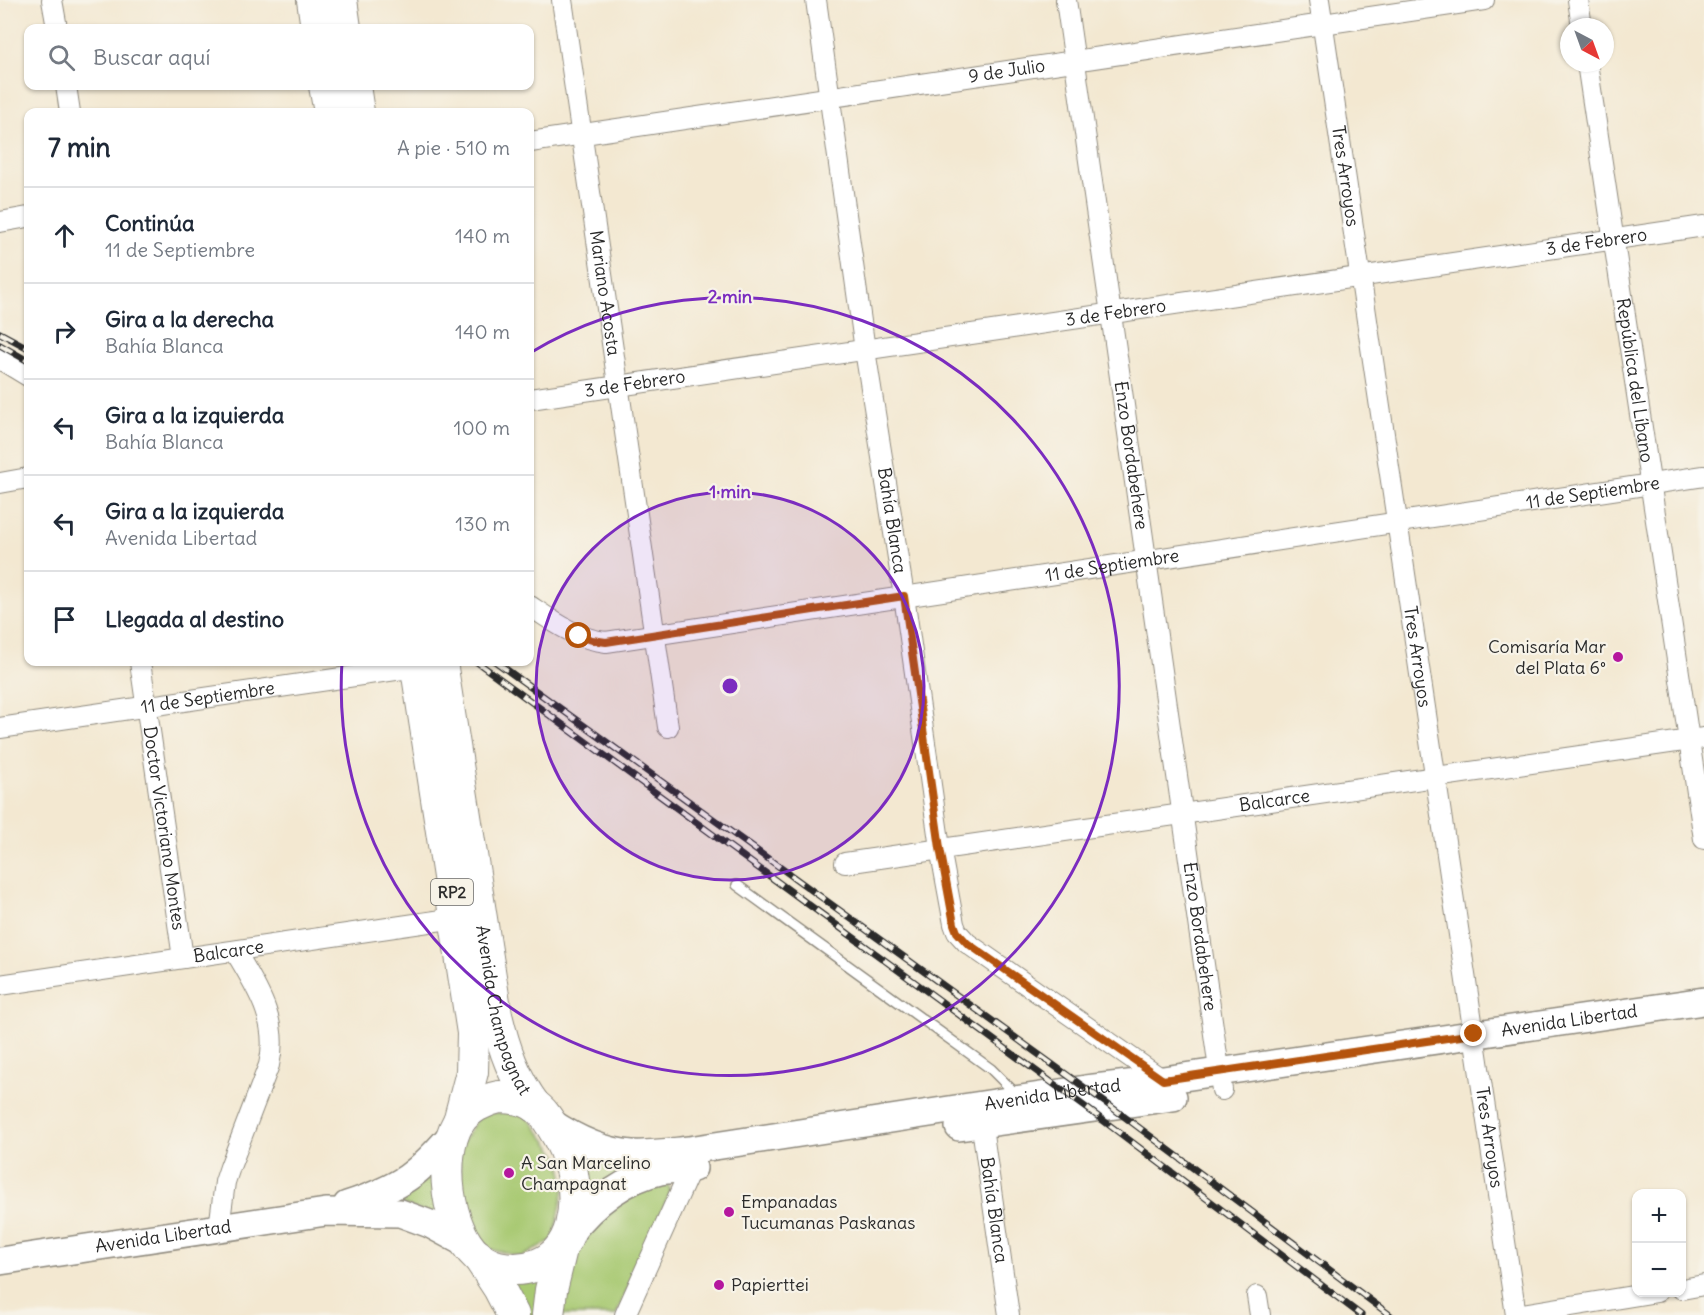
<!DOCTYPE html>
<html lang="es">
<head>
<meta charset="utf-8">
<style>
  :root { --surface:#fff; --page:#f2f2f3; --text:#1f2937; --muted:#747a83; --line:#e0e1e3 }
  body { margin:0; font-family:Delius,sans-serif; background:var(--page); color:var(--text) }
  .controls { position:absolute; right:18px; bottom:18px; display:grid; overflow:hidden; border-radius:12px; box-shadow:0 2px 4px #0004 }
  .controls button { width:54px; height:54px; display:grid; place-items:center; padding:0; border:0; border-bottom:2px solid var(--line); background:var(--surface); color:var(--text); font:30px sans-serif }
  .compass { position:absolute; left:1560px; top:18px; width:54px; height:54px; border-radius:50%; background:var(--surface); box-shadow:0 2px 4px #0004; rotate:139deg }
  .stop { position:absolute; width:18px; height:18px; margin:-14px; border:4px solid #b45309; border-radius:50%; background:#fff }
  .stop.end { background:#b45309; border-color:#fff; box-shadow:0 2px 6px #0008 }
  .list { margin:0; padding:0; list-style:none }
  h2 { display:flex; justify-content:space-between; align-items:center; height:78px; margin:0; padding:0 24px; font-size:26px }
  h2 small { font-size:20px; font-weight:400; color:var(--muted) }
  .list li { display:grid; grid-template-columns:39px 1fr auto; gap:18px; align-items:center; box-sizing:border-box; height:96px; padding:0 24px; border-top:2px solid var(--line) }
  .list b { display:block; font-size:22px; white-space:nowrap }
  .list p { margin:0; font-size:20px; white-space:nowrap; color:var(--muted) }
  .list em { font-size:20px; font-style:normal; color:var(--muted) }
  .icon { flex:none; width:33px; height:33px; fill:none; stroke:currentColor; stroke-width:2; stroke-linecap:round; stroke-linejoin:round }
  .map { position:relative; flex:none; width:1704px; height:1315px; overflow:hidden }
  .search { position:absolute; background:var(--surface); box-shadow:0 2px 4px #0004; left:24px; top:24px; width:510px; height:66px; display:flex; align-items:center; gap:15px; box-sizing:border-box; padding:0 21px; border-radius:12px; color:var(--muted); font-size:22px }
  .panel { position:absolute; background:var(--surface); box-shadow:0 2px 4px #0004; left:24px; top:108px; width:510px; height:558px; border-radius:12px }
  .map>svg:first-child { display:block }
</style>
</head>
<body>
<div class="map">
<svg width="1704" height="1315" viewBox="0 0 1704 1315">
  <rect width="100%" height="100%" fill="#f7f3e8"/>
  <filter id="ink" filterUnits="userSpaceOnUse"><feTurbulence type="fractalNoise" baseFrequency=".0167" numOctaves="2"/><feDisplacementMap in="SourceGraphic" scale="12" xChannelSelector="R" yChannelSelector="G"/><feConvolveMatrix kernelMatrix="1 2 1 2 8 2 1 2 1" color-interpolation-filters="sRGB"/></filter>
  <filter id="wash" filterUnits="userSpaceOnUse"><feTurbulence type="fractalNoise" baseFrequency=".008" numOctaves="4" result="noise"/><feDisplacementMap in="SourceGraphic" scale="24" xChannelSelector="R" yChannelSelector="G"/><feGaussianBlur stdDeviation="1.35" result="paint"/><feColorMatrix in="noise" values="0 0 0 0 0 0 0 0 0 0 0 0 0 0 0 0 0 1.4 0 .05"/><feComposite in="paint" operator="in"/></filter>
  <g filter="url(#wash)">
    <rect width="100%" height="100%" fill="#f3e8d1"/>
    <g fill="#a8c972" stroke="#6a7a4e" stroke-width="1.5">
      <path d="M523,1111L559,1157L565,1184L554,1239L522,1257L489,1249L464,1215L459,1148L480,1114Z"/>
      <path d="M576,1147L632,1166L591,1197Z"/>
      <path d="M437,1166L444,1219L387,1199Z"/>
      <path d="M663,1183L669,1186L670,1192L616,1315H562L568,1266L587,1231L621,1199Z"/>
      <path d="M544,1273L538,1315H524L508,1279Z"/>
    </g>
  </g>
  <g filter="url(#ink)">
    <g fill="none" stroke-linecap="round" stroke-linejoin="round">
      <defs>
        <path id="service" d="M737,885L991,1069L1017,1095"/>
        <g id="minor">
          <path d="M52,0L57,28"/>
          <path id="s1" d="M562,0L668,727"/>
          <path id="s2" d="M816,0L865,350L904,596L940,848L954,924L957,932L967,943L1163,1080"/>
          <path id="s3" d="M1066,0L1222,1090"/>
          <path id="s4" d="M1319,0L1516,1315"/>
          <path d="M1578,0L1582,27"/>
          <path id="s5" d="M1587,63L1704,839"/>
          <path d="M66,86L70,112"/>
          <path id="s6" d="M530,142L1484,0"/>
          <path d="M0,222L28,217"/>
          <path d="M0,359L28,376"/>
          <path id="s7" d="M530,399L1704,226"/>
          <path d="M0,483L28,478"/>
          <path id="s8" d="M530,606C554,622 577,639 606,642L1704,476"/>
          <path id="s9" d="M140,662L183,958"/>
          <path id="s10" d="M0,728L416,667"/>
          <path id="s11" d="M845,863L1704,738"/>
          <path id="s12" d="M0,985L456,918"/>
          <path id="s13" d="M980,1113L1009,1315"/>
          <path d="M219,1228L225,1182L230,1167L269,1065C280,1021 256,987 235,951"/>
          <path d="M1682,1289L1704,1285"/>
          <path d="M1257,1296L1260,1315"/>
          <path d="M625,1315L691,1168"/>
          <path d="M1516,1315L1657,1292"/>
        </g>
        <g id="secondary">
          <path id="s14" d="M550,1122C574,1138 602,1152 632,1154C651,1155 670,1152 689,1150L1086,1089L1163,1080L1704,1001"/>
          <path d="M959,1127L1173,1097"/>
          <path d="M347,1205C401,1187 418,1175 455,1131"/>
          <path d="M569,1234C592,1205 623,1179 660,1171C671,1169 682,1169 693,1168"/>
          <path id="s15" d="M0,1261L326,1212L400,1213L430,1224L467,1244"/>
        </g>
        <g id="trunk">
          <path d="M313,0L317,28"/>
          <path d="M341,0L345,28"/>
          <path d="M325,86L330,112"/>
          <path d="M354,86L358,112"/>
          <path d="M416,662L473,1033L472,1072L459,1122"/>
          <path id="s16" d="M441,662L496,1015C504,1049 514,1078 535,1106"/>
          <path d="M499,1097C511,1097 524,1099 534,1105C542,1110 547,1118 552,1126C571,1155 580,1191 571,1226C566,1244 556,1258 537,1265C518,1272 493,1270 477,1256C447,1229 438,1158 458,1123C467,1109 484,1100 499,1097Z"/>
          <path d="M478,1256L499,1288L513,1315"/>
          <path d="M548,1315L551,1290L561,1249"/>
        </g>
      </defs>
      <use href="#service" stroke="#8f8a7e" stroke-width="12"/>
      <use href="#minor" stroke="#8f8a7e" stroke-width="22"/>
      <use href="#secondary" stroke="#8f8a7e" stroke-width="30"/>
      <use href="#trunk" stroke="#8f8a7e" stroke-width="34"/>
      <use href="#service" stroke="#fff" stroke-width="9"/>
      <use href="#minor" stroke="#fff" stroke-width="20"/>
      <use href="#secondary" stroke="#fff" stroke-width="27"/>
      <use href="#trunk" stroke="#fff" stroke-width="32"/>
      <defs>
        <g id="rail">
          <path d="M0,333L28,348"/>
          <path d="M0,345L28,361"/>
          <path d="M477,662L1088,1109L1361,1315"/>
          <path d="M496,662L1110,1106L1390,1315"/>
        </g>
      </defs>
      <use href="#rail" stroke="#2b2b2b" stroke-width="7"/>
      <use href="#rail" stroke="#f7f3e8" stroke-width="4.5" stroke-dasharray="14" stroke-linecap="butt"/>
    </g>
  </g>
  <g fill="none" stroke-linecap="round" stroke-linejoin="round" filter="url(#ink)">
    <path stroke="#b45309" stroke-width="8" d="M579,636L592,640L606,642L904,596L940,848L954,924L957,932L967,943L1163,1080L1474,1034"/>
  </g>
  <circle cx="730" cy="686" r="194" fill="#7b2cbf" fill-opacity=".12"/>
  <g fill="none" stroke="#7b2cbf" stroke-width="3">
    <circle cx="730" cy="686" r="194"/>
    <path d="M530 353A389 389 0 1 1 342 662"/>
  </g>
  <g fill="#b5179e" stroke="#f7f3e8" stroke-width="2">
    <circle cx="1618" cy="657" r="6"/>
    <circle cx="509" cy="1173" r="6"/>
    <circle cx="729" cy="1212" r="6"/>
    <circle cx="719" cy="1285" r="6"/>
  </g>
  <g text-anchor="middle" stroke-width="4.5" stroke-linejoin="round" paint-order="stroke">
    <rect fill="#f7f3e8" stroke="#686764" stroke-width="1.5" x="431" y="879" width="42" height="26" rx="4.5"/>
    <g font-size="16" font-weight="bold" fill="#2b2b2b">
      <text x="452" y="898">RP2</text>
    </g>
    <g font-size="18" fill="#2b2b2b" stroke="#f7f3e8">
      <text dy="6" stroke="none"><textPath href="#s6" startOffset="482">9 de Julio</textPath></text>
      <text dy="6" stroke="none"><textPath href="#s4" startOffset="178">Tres Arroyos</textPath></text>
      <text dy="6" stroke="none"><textPath href="#s7" startOffset="1078">3 de Febrero</textPath></text>
      <text dy="6" stroke="none"><textPath href="#s1" startOffset="296">Mariano Acosta</textPath></text>
      <text dy="6" stroke="none"><textPath href="#s7" startOffset="592">3 de Febrero</textPath></text>
      <text dy="6" stroke="none"><textPath href="#s5" startOffset="321">República del Líbano</textPath></text>
      <text dy="6" stroke="none"><textPath href="#s7" startOffset="106">3 de Febrero</textPath></text>
      <text dy="6" stroke="none"><textPath href="#s3" startOffset="460">Enzo Bordabehere</textPath></text>
      <text dy="6" stroke="none"><textPath href="#s8" startOffset="1083">11 de Septiembre</textPath></text>
      <text dy="6" stroke="none"><textPath href="#s2" startOffset="526">Bahía Blanca</textPath></text>
      <text dy="6" stroke="none"><textPath href="#s8" startOffset="597">11 de Septiembre</textPath></text>
      <text dy="6" stroke="none"><textPath href="#s4" startOffset="664">Tres Arroyos</textPath></text>
      <text dy="6" stroke="none"><textPath href="#s10" startOffset="210">11 de Septiembre</textPath></text>
      <text dy="6" stroke="none"><textPath href="#s11" startOffset="434">Balcarce</textPath></text>
      <text dy="6" stroke="none"><textPath href="#s9" startOffset="168">Doctor Victoriano Montes</textPath></text>
      <text dy="6" stroke="none"><textPath href="#s3" startOffset="946">Enzo Bordabehere</textPath></text>
      <text dy="6" stroke="none"><textPath href="#s12" startOffset="231">Balcarce</textPath></text>
      <text dy="6" stroke="none"><textPath href="#s16" startOffset="354">Avenida Champagnat</textPath></text>
      <text dy="6" stroke="none"><textPath href="#s14" startOffset="1036">Avenida Libertad</textPath></text>
      <text dy="6" stroke="none"><textPath href="#s14" startOffset="514">Avenida Libertad</textPath></text>
      <text dy="6" stroke="none"><textPath href="#s4" startOffset="1150">Tres Arroyos</textPath></text>
      <text dy="6" stroke="none"><textPath href="#s13" startOffset="98">Bahía Blanca</textPath></text>
      <text dy="6" stroke="none"><textPath href="#s15" startOffset="165">Avenida Libertad</textPath></text>
    </g>
    <g font-size="18" fill="#2b2b2b" stroke="#f7f3e8" text-anchor="start">
      <text x="1606" y="653" text-anchor="end">Comisaría Mar<tspan x="1606" dy="21">del Plata 6°</tspan></text>
      <text x="521" y="1169">A San Marcelino<tspan x="521" dy="21">Champagnat</tspan></text>
      <text x="741" y="1208">Empanadas<tspan x="741" dy="21">Tucumanas Paskanas</tspan></text>
      <text x="731" y="1291">Papierttei</text>
    </g>
  </g>
  <circle cx="730" cy="686" r="9" fill="#7b2cbf" stroke="#f7f3e8" stroke-width="3"/>
  <g font-size="18" text-anchor="middle" font-weight="bold" fill="#7b2cbf" stroke="#f7f3e8" stroke-width="4.5" stroke-linejoin="round" paint-order="stroke">
    <text x="730" y="303">2 min</text>
    <text x="730" y="498">1 min</text>
  </g>
</svg>
<div class="controls">
<button>+</button>
<button>−</button>
</div>
<svg class="compass" viewBox="-18 -18 36 36"><path d="M0-13l5 13h-10z" fill="#e53935"/><path d="M0 13l5-13h-10z" fill="#747a83"/></svg>
<div class="stop" style="left:579px;top:636px"></div>
<div class="stop end" style="left:1474px;top:1034px"></div>
<div class="search"><svg class="icon" aria-label="search" viewBox="0 0 24 24"><circle cx="10" cy="10" r="6"/><path d="M15 15l6 6"/></svg>Buscar aquí</div>
<section class="panel">
<h2>7 min<small>A pie · 510 m</small></h2>
<ul class="list">
<li><svg class="icon" aria-label="ahead" viewBox="0 0 24 24"><path d="M12 20V5M6 11l6-6 6 6"/></svg><div><b>Continúa</b><p>11 de Septiembre</p></div><em>140 m</em></li>
<li><svg class="icon" aria-label="right" viewBox="0 0 24 24"><path d="M7 20v-9h11M14 6l5 5-5 5"/></svg><div><b>Gira a la derecha</b><p>Bahía Blanca</p></div><em>140 m</em></li>
<li><svg class="icon" aria-label="left" viewBox="0 0 24 24"><path d="M17 20v-9H6M10 6l-5 5 5 5"/></svg><div><b>Gira a la izquierda</b><p>Bahía Blanca</p></div><em>100 m</em></li>
<li><svg class="icon" aria-label="left" viewBox="0 0 24 24"><path d="M17 20v-9H6M10 6l-5 5 5 5"/></svg><div><b>Gira a la izquierda</b><p>Avenida Libertad</p></div><em>130 m</em></li>
<li><svg class="icon" aria-label="arrive" viewBox="0 0 24 24"><path d="M6 21V4h12l-3 4 3 4H6"/></svg><div><b>Llegada al destino</b></div></li>
</ul>
</section>
</div>
</body>
</html>
